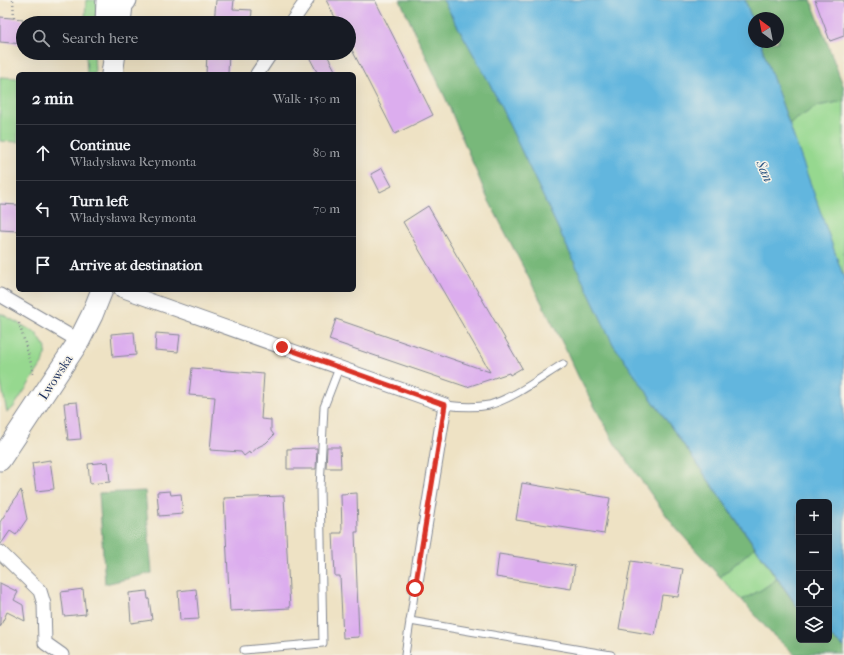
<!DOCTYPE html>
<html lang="en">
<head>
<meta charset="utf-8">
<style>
  :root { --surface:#171b24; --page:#242831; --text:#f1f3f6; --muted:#9ea1a6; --line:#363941 }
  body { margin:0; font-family:"IM FELL French Canon",serif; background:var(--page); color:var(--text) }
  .controls { position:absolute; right:12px; bottom:12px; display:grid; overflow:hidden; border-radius:6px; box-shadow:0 4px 16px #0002 }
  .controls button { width:36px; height:36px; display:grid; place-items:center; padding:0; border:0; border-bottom:1px solid var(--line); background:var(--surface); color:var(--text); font:20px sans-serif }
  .compass { position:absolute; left:748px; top:12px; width:36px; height:36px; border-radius:50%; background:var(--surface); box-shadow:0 4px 16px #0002; rotate:328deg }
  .stop { position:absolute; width:12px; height:12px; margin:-9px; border:3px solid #d93025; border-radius:50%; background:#fff }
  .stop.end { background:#d93025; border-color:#fff; box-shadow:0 1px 4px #0008 }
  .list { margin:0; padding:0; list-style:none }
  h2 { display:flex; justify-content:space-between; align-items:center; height:52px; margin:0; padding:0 16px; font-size:17px }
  h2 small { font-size:13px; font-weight:400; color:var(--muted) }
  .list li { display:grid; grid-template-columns:26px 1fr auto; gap:12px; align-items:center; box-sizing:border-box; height:56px; padding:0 16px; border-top:1px solid var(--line) }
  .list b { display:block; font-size:15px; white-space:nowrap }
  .list p { margin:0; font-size:13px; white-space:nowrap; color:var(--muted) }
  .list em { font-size:13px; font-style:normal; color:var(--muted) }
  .icon { flex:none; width:22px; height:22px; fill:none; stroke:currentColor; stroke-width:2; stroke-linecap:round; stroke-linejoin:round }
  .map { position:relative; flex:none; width:844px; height:655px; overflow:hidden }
  .search { position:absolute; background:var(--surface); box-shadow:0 4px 16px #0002; left:16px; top:16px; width:340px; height:44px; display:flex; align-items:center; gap:10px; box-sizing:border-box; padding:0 14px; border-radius:22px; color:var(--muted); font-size:15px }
  .panel { position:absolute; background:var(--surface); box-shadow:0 4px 16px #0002; left:16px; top:72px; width:340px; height:220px; border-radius:6px }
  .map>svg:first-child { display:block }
</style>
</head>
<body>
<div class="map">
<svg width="844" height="655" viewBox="0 0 844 655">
  <rect width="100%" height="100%" fill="#f7f3e8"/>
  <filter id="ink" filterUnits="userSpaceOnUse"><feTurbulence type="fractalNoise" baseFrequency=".025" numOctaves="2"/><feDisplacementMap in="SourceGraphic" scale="8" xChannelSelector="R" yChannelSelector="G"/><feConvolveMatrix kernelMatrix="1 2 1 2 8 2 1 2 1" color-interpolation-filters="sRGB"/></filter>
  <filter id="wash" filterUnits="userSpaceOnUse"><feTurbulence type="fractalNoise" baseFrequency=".012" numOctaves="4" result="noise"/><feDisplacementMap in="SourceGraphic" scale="16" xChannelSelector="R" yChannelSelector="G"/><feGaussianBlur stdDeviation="0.9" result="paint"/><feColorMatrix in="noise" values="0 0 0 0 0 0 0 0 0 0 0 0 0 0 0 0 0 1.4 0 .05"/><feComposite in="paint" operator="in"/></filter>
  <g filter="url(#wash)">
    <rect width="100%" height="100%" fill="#eee2c4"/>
    <g fill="#96d88f" stroke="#588476">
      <path d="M86,0H97L96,23H85Z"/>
      <path d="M86,53H94L95,74H87Z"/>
      <path d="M0,77L18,78V142L0,141Z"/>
      <path d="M844,101V278L789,124L817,106Z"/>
      <path d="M0,313L36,333L46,348L44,361L13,408L7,412L0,379Z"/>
      <path d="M755,547L777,579L761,590L742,600L720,577Z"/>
    </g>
    <g fill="#78b87a" stroke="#4a746c">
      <path d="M400,0H443L489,82L613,344L755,547L720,577L674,526L615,444L579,378L565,348L487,197L445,97Z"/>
      <path d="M745,0H811L844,88V101L817,106L789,124L760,42H778V18H754V25Z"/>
      <path d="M145,491L152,573L105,584L99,493Z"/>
      <path d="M777,579L799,609V640H829V635L844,647V655H795L770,632L742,600L761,590Z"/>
    </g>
    <path fill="#62b6de" stroke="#3e729e" d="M443,0H745L754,25V42H760L844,278V647L829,635V502H799V609L613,344L489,82Z"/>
    <g id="blocks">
      <g fill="#dcadee">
        <path d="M216,0H234L233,9L252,10L251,23H214Z"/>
        <path d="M326,0H375L433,115L395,134L349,44V23H338Z"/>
        <path d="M815,0H844V36L830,41Z"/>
        <path d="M0,17L23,19V44L0,42Z"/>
        <path d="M207,53H229L228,74H206Z"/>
        <path d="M307,53H326L337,74H318Z"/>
        <path d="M382,168L392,186L380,192L371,174Z"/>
        <path d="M0,204L18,205V231L0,230Z"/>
        <path d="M428,206L522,368L510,375L509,373L467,387L329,340L336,319L490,372L403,222Z"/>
        <path d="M134,332L136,355L113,357L111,334Z"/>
        <path d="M156,333L180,335L178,352L155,350Z"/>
        <path d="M192,368L264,374L261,419L271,420V431L274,435L266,443L258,447L250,454L249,452L244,456L241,452L210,450L215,397L189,395Z"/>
        <path d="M77,402L81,439L68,440L64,403Z"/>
        <path d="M327,447H340L341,468H326Z"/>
        <path d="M317,448L316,469H287V449Z"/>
        <path d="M50,460L54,489L36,491L32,463Z"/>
        <path d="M108,462L110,482L90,484L88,464Z"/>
        <path d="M522,483L610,498L604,534L516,520Z"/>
        <path d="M21,490L27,519L16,535L10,531L1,544H0V522Z"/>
        <path d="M170,491L171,495L181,494L183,514L159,516L157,492Z"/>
        <path d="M357,493L358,532H355L359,637L343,638L340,576H335L333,533H342L341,494Z"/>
        <path d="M284,496L290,608L230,611L224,498Z"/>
        <path d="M499,554L575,566L571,589L496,577Z"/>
        <path d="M631,561L683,569L678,597L662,595L655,635L619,629Z"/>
        <path d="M0,583L18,592L14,600L23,605L25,621L7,612L0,627Z"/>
        <path d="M83,589L86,614L64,616L61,592Z"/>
        <path d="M196,589L199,619L180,620L178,591Z"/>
        <path d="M147,591L148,599H149L152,620L131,623L129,593Z"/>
      </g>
    </g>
  </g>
  <g filter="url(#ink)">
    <use href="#blocks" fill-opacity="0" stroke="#848891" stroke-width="1"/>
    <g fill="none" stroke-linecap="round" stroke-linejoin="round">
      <defs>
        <g id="service">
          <path d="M445,405C460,407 475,408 489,405C514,398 540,378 563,364"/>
          <path d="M410,621L611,655"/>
          <path d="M244,650L323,643L320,488L324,407L339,368"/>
          <path d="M405,655L415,588"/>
        </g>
        <g id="minor">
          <path d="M291,23L307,0"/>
          <path d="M257,74L271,53"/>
          <path d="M121,290L445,405L415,588"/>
          <path d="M0,295L79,341"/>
          <path d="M0,552L40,591L44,604L45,643L62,655"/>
        </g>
        <g id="primary">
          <path d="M106,23L107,0"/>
          <path d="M120,23L122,5L126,0"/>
          <path d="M112,74L115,53"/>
          <path d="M0,460L79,341L92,315L102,290"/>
        </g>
      </defs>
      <use href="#service" stroke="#848891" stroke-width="9"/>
      <use href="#minor" stroke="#848891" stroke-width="15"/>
      <use href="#primary" stroke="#848891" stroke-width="23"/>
      <g stroke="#848891" stroke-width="2.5" stroke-dasharray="1 3" stroke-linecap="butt">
        <path d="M13,0L14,18"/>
        <path d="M19,323L33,370V376"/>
      </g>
      <use href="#service" stroke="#fff" stroke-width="7"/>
      <use href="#minor" stroke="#fff" stroke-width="13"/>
      <use href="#primary" stroke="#fff" stroke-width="21"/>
    </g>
  </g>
  <g fill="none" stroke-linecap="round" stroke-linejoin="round" filter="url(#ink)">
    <path stroke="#d93025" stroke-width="5" d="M282,347L445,405L415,588"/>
  </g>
  <g text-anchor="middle" stroke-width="3" stroke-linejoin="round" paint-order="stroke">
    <g font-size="13" fill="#1b2f5e" stroke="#f7f3e8">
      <text transform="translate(55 377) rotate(-57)" y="5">Lwowska</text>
    </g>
    <g font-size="14" font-style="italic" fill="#305884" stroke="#f7f3e8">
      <text transform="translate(765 171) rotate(65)" y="5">San</text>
    </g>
  </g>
</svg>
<div class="controls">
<button>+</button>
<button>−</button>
<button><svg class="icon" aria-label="locate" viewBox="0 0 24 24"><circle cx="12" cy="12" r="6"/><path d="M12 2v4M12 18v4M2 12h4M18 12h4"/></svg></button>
<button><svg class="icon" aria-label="layers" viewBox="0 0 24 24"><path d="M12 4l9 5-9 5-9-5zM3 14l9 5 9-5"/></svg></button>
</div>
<svg class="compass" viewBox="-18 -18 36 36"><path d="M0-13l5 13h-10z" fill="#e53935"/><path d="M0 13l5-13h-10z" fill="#9ea1a6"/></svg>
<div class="stop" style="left:415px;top:588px"></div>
<div class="stop end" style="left:282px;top:347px"></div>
<div class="search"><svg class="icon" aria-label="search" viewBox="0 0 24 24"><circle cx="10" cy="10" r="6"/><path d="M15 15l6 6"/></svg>Search here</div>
<section class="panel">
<h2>2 min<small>Walk · 150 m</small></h2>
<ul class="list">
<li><svg class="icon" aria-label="ahead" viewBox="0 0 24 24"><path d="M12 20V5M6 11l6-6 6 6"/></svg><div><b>Continue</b><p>Władysława Reymonta</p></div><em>80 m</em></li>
<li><svg class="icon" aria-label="left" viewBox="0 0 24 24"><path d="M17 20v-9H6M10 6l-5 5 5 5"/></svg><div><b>Turn left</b><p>Władysława Reymonta</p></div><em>70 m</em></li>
<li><svg class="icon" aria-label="arrive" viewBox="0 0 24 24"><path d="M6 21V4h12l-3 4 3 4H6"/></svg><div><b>Arrive at destination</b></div></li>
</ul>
</section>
</div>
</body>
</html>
